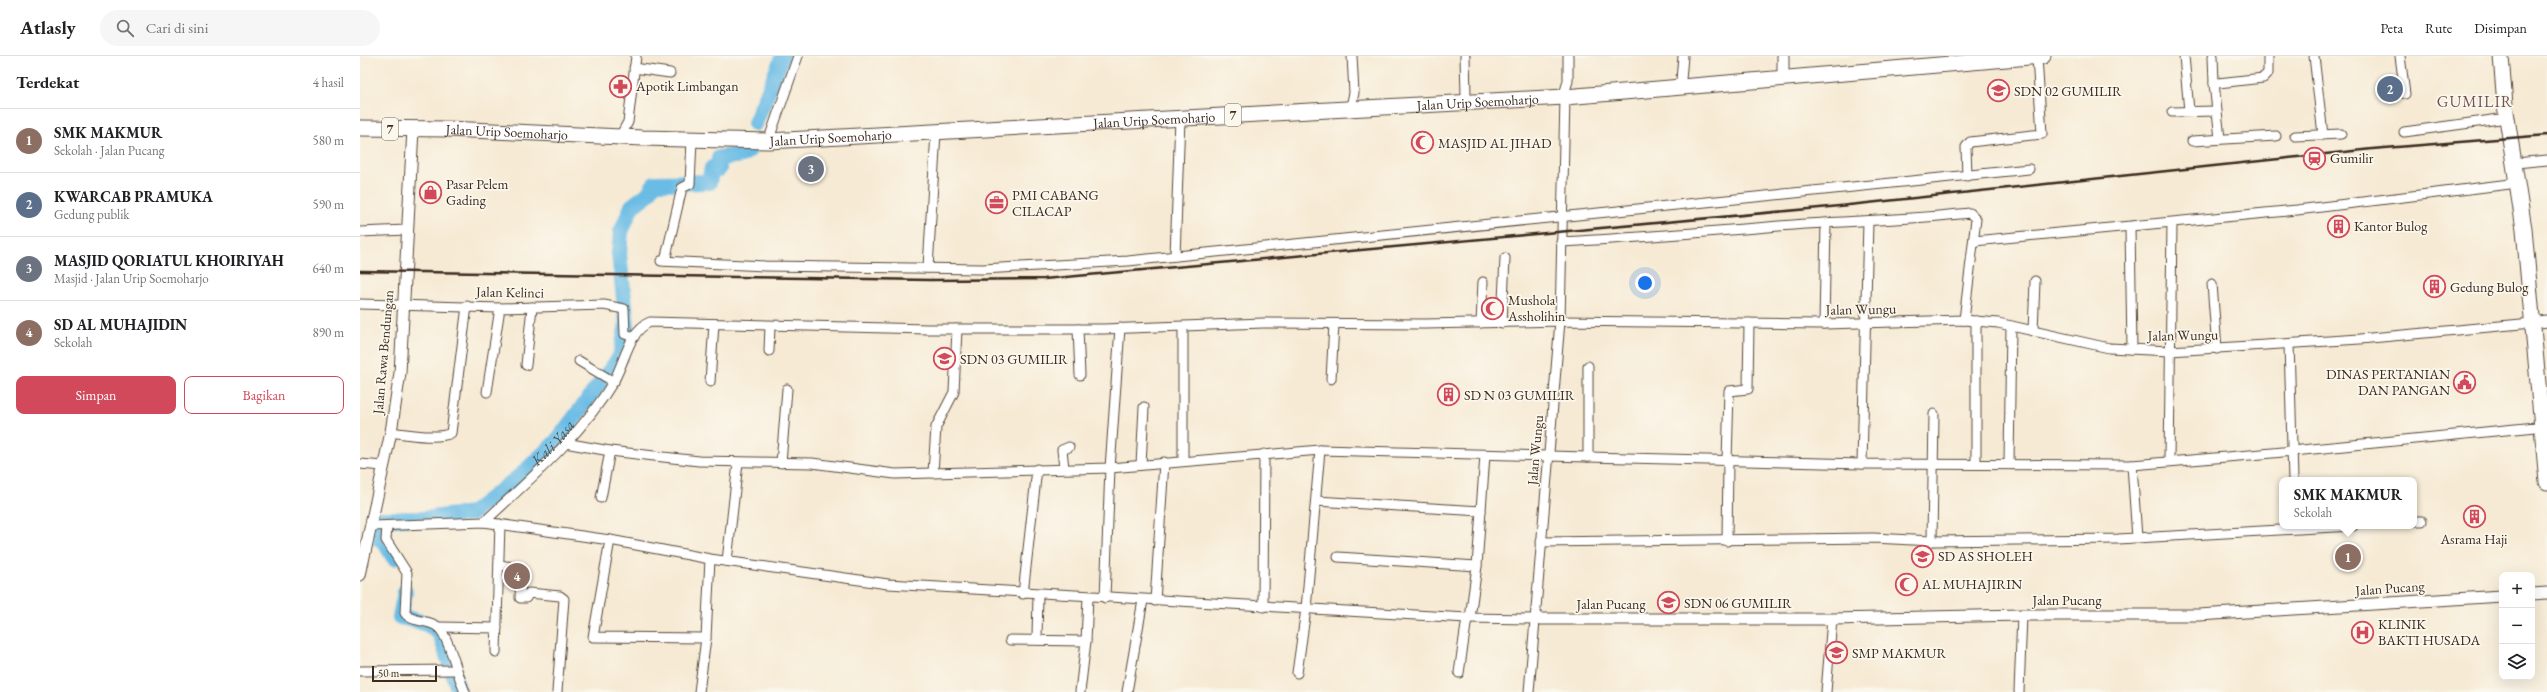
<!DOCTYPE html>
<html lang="id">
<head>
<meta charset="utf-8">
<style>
  :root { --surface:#fff; --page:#f6f6f6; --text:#202124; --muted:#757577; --line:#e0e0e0; --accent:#d1495b }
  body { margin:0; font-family:"EB Garamond",serif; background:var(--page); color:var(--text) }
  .controls { position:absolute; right:12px; bottom:12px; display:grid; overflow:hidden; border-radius:8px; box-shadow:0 4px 16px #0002 }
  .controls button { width:36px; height:36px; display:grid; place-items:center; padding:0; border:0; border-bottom:1px solid var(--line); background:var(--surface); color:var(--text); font:20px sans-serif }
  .scale { position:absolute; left:12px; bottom:10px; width:65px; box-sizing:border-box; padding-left:4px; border:2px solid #3b2a1e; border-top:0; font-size:11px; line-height:14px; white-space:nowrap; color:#3b2a1e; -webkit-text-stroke:3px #fbf7ec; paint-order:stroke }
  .you { position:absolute; left:1285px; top:227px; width:14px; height:14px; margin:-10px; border:3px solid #fff; border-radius:50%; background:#1a73e8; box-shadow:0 0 0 6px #1a73e833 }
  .badge { display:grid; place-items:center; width:26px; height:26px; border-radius:50%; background:var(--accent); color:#fff; font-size:13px; font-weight:700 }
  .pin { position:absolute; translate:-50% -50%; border:2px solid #fff; box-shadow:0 1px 4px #0006 }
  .popup { position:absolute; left:1919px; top:421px; width:138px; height:52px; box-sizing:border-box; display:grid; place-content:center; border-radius:8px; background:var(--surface); filter:drop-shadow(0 1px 3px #0005); font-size:13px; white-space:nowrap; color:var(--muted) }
  .popup b { font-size:15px; color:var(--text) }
  .popup::after { content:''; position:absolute; left:50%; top:100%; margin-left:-8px; border:8px solid transparent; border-top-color:var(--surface) }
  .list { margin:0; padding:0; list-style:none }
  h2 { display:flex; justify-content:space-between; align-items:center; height:52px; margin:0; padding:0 16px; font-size:17px }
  h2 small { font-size:13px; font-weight:400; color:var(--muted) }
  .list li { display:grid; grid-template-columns:26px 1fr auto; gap:12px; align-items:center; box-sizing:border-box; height:64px; padding:0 16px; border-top:1px solid var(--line) }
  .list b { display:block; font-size:15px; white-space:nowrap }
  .list p { margin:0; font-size:13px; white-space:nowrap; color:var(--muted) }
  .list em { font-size:13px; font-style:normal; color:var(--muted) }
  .actions { display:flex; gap:8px; padding:12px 16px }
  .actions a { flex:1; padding:9px 0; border:1px solid var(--accent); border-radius:8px; text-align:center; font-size:14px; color:var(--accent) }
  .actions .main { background:var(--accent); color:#fff }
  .icon { flex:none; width:22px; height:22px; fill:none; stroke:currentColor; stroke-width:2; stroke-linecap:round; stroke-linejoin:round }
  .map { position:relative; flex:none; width:2187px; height:636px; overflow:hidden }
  header { display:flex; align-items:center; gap:24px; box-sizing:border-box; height:56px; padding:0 20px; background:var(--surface); border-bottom:1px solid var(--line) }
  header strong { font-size:19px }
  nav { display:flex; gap:22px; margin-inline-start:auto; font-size:14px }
  .search { width:280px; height:36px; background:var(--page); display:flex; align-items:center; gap:10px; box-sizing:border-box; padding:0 14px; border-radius:22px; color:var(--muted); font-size:15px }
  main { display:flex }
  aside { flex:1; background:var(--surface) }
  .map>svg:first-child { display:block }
</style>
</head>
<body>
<header>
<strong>Atlasly</strong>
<div class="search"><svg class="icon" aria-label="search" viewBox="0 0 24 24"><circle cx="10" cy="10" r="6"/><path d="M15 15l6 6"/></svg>Cari di sini</div>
<nav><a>Peta</a><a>Rute</a><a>Disimpan</a></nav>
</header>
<main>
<aside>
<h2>Terdekat<small>4 hasil</small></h2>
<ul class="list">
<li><span class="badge" style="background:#8d6e63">1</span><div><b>SMK MAKMUR</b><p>Sekolah · Jalan Pucang</p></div><em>580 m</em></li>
<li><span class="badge" style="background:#5c6f8a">2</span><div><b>KWARCAB PRAMUKA</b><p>Gedung publik</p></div><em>590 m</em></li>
<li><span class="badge" style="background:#6b7280">3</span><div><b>MASJID QORIATUL KHOIRIYAH</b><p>Masjid · Jalan Urip Soemoharjo</p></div><em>640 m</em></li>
<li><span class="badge" style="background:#8d6e63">4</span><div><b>SD AL MUHAJIDIN</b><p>Sekolah</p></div><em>890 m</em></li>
</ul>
<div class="actions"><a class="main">Simpan</a><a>Bagikan</a></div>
</aside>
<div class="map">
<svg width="2187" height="636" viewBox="0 0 2187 636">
  <rect width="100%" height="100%" fill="#fbf7ec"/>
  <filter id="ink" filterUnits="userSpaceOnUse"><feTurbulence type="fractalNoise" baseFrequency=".025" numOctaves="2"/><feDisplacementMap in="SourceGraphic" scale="8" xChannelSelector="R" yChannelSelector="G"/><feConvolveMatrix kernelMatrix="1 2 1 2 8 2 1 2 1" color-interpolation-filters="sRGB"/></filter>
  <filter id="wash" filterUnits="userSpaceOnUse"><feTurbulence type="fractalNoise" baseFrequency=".012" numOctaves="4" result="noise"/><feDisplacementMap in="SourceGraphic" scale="16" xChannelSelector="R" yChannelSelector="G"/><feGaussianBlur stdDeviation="0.9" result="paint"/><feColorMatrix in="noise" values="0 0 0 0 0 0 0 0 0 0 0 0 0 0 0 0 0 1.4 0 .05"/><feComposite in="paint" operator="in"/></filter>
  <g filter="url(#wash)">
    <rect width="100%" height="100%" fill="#f6ead4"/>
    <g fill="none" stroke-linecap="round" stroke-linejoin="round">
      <g stroke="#6abce5" stroke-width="16">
        <path d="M395,67L423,0"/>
        <path id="s1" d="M34,502L25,487L18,482L19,463H63L112,457L161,419L196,386L260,301L267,269L259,198L261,176L272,150L288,138L295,127L349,126L352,112L359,113V102L382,99L390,93"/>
        <path d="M45,536L40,561C56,565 72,566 81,580L99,636"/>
      </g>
    </g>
  </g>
  <g filter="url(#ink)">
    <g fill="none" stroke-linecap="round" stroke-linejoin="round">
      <defs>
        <g id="minor">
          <path d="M1105,0L1106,40"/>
          <path d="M1824,0L1829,55"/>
          <path d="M1853,0L1854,27H1858L1903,22L1908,17V0"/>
          <path d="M1954,0L1963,79"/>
          <path d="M2040,0L2045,38"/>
          <path d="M274,12L310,17"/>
          <path d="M1321,24L1323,0"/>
          <path d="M1854,27L1860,83"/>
          <path d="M1205,35L1208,25V0"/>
          <path d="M992,46L994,37L992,0"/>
          <path d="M1812,56L1856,55"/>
          <path d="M263,75L268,66L276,0"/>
          <path d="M2044,76L2147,62"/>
          <path d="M410,80L438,0"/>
          <path d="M1935,80L1981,78"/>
          <path d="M1832,85L1916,80"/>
          <path d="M2156,107L2187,104"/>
          <path d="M1607,120L1606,91L1610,86L1682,78L1677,1"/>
          <path d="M1770,171L1772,293"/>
          <path d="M0,176L47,174"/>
          <path d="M1614,185L1937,154L2158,127"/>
          <path d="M1201,186C1274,182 1346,176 1419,170C1483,165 1547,164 1610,157L1616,163L1604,264"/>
          <path d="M815,200L820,62"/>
          <path d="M301,205L405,210L623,213L768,205L1669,113"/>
          <path d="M305,205L322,132L330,128L332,84"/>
          <path d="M568,212L576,76"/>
          <path d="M1852,228L1857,293"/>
          <path d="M0,248L140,252L244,249L264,253L265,278L274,281"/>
          <path d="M1121,267L1123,226"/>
          <path d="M1142,267L1145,202"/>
          <path d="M1464,268L1466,167"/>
          <path d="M718,273L720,319"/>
          <path d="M1673,275L1675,225"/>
          <path d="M1929,288L1933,424"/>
          <path d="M409,295L410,270"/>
          <path d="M219,305L254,326"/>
          <path d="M166,309L172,251"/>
          <path d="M1228,310V401"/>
          <path d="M971,323L974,268"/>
          <path d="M350,326L354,268"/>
          <path d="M127,336L140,252"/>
          <path d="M31,376C46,378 78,384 91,377L107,250"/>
          <path d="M205,387L250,395L339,405L452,407L535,418L750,412L960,394L946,553L937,617"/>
          <path d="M960,394L1502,408L1772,409L1902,398L2186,370"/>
          <path d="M823,404V271"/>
          <path d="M1367,405L1369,335L1388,333L1389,267"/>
          <path d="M1809,405L1812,167"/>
          <path d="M421,407L427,333"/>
          <path d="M1616,407V265"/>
          <path d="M1649,407L1651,270"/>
          <path d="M0,408L23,410"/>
          <path d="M1502,408L1508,165"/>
          <path d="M781,409L784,351"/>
          <path d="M1772,409L1777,482"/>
          <path d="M704,412L702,394L709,391"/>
          <path d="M573,417L576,371L594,336L597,273"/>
          <path d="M241,442L250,395"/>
          <path d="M956,445L1121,455"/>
          <path d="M2054,465H2062"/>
          <path d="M124,466C169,424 221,380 253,326C265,307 268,275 290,266L567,273H744L903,267L1065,268L1200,265L1464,268L1604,264L1638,267L1749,292L1810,295L2000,283L2172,267"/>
          <path d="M12,470L124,466L250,484L350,503L528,528L1107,562L1175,563"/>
          <path d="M27,470L26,484L47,517L45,557C51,567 71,563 79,572C89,581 98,621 105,636"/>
          <path d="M250,484L233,581L346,582"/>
          <path d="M1367,485L1368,405"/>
          <path d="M1572,485L1574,358"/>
          <path d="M1181,486L1513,482L1572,485L1758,483L1993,470"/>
          <path d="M978,501L1117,510"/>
          <path d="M367,505L378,407"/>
          <path d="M139,509L161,512L160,542H166L169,537L200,540L204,543L197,636"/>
          <path d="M663,538L677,413"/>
          <path d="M745,542L750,412L760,272"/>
          <path d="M795,545L804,406"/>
          <path d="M903,551L904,398"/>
          <path d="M1110,562L1117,510L1125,399"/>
          <path d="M79,571L137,572"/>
          <path d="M677,582L678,539"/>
          <path d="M650,584L726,585L720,636"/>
          <path d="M726,585L728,541"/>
          <path d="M136,596L140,468"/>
          <path d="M0,615L95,614"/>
          <path d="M1099,617L1107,562"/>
          <path d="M339,636L346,582L350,503"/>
          <path d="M767,636L783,544"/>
          <path d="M1169,636L1200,265L1205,41"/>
          <path d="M1466,636L1472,563"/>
          <path d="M1659,636L1662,559"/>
        </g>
        <g id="tertiary">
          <path d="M1423,0V22"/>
          <path d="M2172,267L2187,265"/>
          <path d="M0,519L31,376L40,317L53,73"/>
          <path d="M2172,538L2187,537"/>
          <path d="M1175,563H1472L1662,559H1839L2142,540"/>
        </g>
        <g id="trunk">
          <path d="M2141,0L2145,49L2164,173L2187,426"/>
          <path id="s2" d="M0,72L88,73L283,82L408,85L1205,41L1683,0"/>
        </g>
      </defs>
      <use href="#minor" stroke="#574739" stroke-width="11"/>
      <use href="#tertiary" stroke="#574739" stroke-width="13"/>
      <use href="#trunk" stroke="#574739" stroke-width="17"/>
      <use href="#minor" stroke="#fff" stroke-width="9"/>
      <use href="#tertiary" stroke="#fff" stroke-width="11"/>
      <use href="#trunk" stroke="#fff" stroke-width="15"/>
      <path stroke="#3b2a1e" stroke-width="2.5" d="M0,215L570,224L684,223L1470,151L2012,93L2187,79"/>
    </g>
  </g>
  <defs>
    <symbol id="pharmacy-ring" viewBox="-11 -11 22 22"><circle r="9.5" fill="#fbf7ec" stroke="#d1495b" stroke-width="1.5"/><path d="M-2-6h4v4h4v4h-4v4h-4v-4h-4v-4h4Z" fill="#d1495b"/></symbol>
    <symbol id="school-ring" viewBox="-11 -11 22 22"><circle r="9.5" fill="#fbf7ec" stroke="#d1495b" stroke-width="1.5"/><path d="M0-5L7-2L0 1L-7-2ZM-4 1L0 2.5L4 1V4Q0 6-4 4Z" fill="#d1495b"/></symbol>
    <symbol id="mosque-ring" viewBox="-11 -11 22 22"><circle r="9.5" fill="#fbf7ec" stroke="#d1495b" stroke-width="1.5"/><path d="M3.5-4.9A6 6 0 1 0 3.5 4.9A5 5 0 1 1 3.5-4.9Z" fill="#d1495b"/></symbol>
    <symbol id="station-ring" viewBox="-11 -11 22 22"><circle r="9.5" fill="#fbf7ec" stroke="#d1495b" stroke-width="1.5"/><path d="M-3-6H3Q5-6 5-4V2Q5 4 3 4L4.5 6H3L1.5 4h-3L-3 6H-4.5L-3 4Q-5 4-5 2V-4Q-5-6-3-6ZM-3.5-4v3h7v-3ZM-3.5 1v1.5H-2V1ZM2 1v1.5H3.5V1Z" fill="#d1495b"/></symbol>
    <symbol id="shop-ring" viewBox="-11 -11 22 22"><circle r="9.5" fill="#fbf7ec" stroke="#d1495b" stroke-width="1.5"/><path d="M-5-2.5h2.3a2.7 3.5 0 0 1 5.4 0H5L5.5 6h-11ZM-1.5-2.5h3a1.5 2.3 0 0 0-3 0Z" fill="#d1495b"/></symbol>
    <symbol id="office-ring" viewBox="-11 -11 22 22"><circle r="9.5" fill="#fbf7ec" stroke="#d1495b" stroke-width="1.5"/><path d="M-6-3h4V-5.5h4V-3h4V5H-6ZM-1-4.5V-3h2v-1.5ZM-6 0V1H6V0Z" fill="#d1495b"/></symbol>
    <symbol id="building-ring" viewBox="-11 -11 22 22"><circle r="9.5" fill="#fbf7ec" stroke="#d1495b" stroke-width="1.5"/><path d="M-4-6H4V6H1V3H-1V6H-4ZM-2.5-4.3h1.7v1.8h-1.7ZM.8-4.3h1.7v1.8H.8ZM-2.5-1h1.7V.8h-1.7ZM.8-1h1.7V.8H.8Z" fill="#d1495b"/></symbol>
    <symbol id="civic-ring" viewBox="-11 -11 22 22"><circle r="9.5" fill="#fbf7ec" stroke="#d1495b" stroke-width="1.5"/><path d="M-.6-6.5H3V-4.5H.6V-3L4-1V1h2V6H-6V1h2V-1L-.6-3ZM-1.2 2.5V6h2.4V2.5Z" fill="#d1495b"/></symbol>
    <symbol id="hospital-ring" viewBox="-11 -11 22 22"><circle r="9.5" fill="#fbf7ec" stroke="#d1495b" stroke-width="1.5"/><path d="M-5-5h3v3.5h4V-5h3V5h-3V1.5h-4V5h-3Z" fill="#d1495b"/></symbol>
  </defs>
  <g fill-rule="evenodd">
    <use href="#pharmacy-ring" x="248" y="18" width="25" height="25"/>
    <use href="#school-ring" x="1626" y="22" width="25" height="25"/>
    <use href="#mosque-ring" x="1050" y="74" width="25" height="25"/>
    <use href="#station-ring" x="1942" y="90" width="25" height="25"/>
    <use href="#shop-ring" x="58" y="124" width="25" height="25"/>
    <use href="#office-ring" x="624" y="134" width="25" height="25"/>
    <use href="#building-ring" x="1966" y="158" width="25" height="25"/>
    <use href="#building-ring" x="2062" y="218" width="25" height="25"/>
    <use href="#mosque-ring" x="1120" y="240" width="25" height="25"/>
    <use href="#school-ring" x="572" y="290" width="25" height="25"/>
    <use href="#civic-ring" x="2092" y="314" width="25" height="25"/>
    <use href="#building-ring" x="1076" y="326" width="25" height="25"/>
    <use href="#building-ring" x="2102" y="448" width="25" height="25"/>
    <use href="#school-ring" x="1550" y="488" width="25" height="25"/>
    <use href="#mosque-ring" x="1534" y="516" width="25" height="25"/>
    <use href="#school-ring" x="1296" y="534" width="25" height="25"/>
    <use href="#hospital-ring" x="1990" y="564" width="25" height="25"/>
    <use href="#school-ring" x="1464" y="584" width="25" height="25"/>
  </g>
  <g text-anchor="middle" stroke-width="3.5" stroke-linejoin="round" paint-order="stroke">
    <g fill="#fbf7ec" stroke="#75685c" stroke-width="1">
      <rect x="865" y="48" width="16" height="22" rx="3"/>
      <rect x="22" y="62" width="16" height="22" rx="3"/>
    </g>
    <g font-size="13" font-weight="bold" fill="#3b2a1e">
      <text x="873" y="64">7</text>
      <text x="30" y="78">7</text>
    </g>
    <g font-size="14" fill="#3b2a1e" stroke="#fbf7ec" text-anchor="start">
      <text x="276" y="35">Apotik Limbangan</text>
      <text x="1654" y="40">SDN 02 GUMILIR</text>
      <text x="1078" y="92">MASJID AL JIHAD</text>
      <text x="1970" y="107">Gumilir</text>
      <text x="86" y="133">Pasar Pelem<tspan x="86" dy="16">Gading</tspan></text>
      <text x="652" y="144">PMI CABANG<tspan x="652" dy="16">CILACAP</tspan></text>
      <text x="1994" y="175">Kantor Bulog</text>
      <text x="2090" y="236">Gedung Bulog</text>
      <text x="1148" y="249">Mushola<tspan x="1148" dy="16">Assholihin</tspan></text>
      <text x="600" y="308">SDN 03 GUMILIR</text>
      <text x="2090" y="323" text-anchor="end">DINAS PERTANIAN<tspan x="2090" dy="16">DAN PANGAN</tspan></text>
      <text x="1104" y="344">SD N 03 GUMILIR</text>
      <text x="2114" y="488" text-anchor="middle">Asrama Haji</text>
      <text x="1578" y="505">SD AS SHOLEH</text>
      <text x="1562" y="533">AL MUHAJIRIN</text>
      <text x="1324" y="552">SDN 06 GUMILIR</text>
      <text x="2018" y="573">KLINIK<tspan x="2018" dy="16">BAKTI HUSADA</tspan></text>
      <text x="1492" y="602">SMP MAKMUR</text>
    </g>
    <g font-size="14" fill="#3b2a1e" stroke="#fbf7ec">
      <text dy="5" stroke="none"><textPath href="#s2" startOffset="1119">Jalan Urip Soemoharjo</textPath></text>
      <text dy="5" stroke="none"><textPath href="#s2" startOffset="795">Jalan Urip Soemoharjo</textPath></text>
      <text dy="5" stroke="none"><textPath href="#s2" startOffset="147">Jalan Urip Soemoharjo</textPath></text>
      <text dy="5" stroke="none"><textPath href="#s2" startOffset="471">Jalan Urip Soemoharjo</textPath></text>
      <text transform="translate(150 236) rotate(1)" y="5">Jalan Kelinci</text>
      <text transform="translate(1501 253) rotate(-1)" y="5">Jalan Wungu</text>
      <text transform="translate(1823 279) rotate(-1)" y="5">Jalan Wungu</text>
      <text transform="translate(23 296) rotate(-85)" y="5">Jalan Rawa Bendungan</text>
      <text transform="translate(1175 394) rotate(-85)" y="5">Jalan Wungu</text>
      <text transform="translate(2030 532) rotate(-4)" y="5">Jalan Pucang</text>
      <text x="1707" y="549">Jalan Pucang</text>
      <text x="1251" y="553">Jalan Pucang</text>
    </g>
    <g font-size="15" font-style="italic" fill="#49565a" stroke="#fbf7ec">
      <text dy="5" stroke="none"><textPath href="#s1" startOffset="246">Kali Yasa</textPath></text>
    </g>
    <g font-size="16" letter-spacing="1" fill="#725356" stroke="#fbf7ec">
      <text x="2115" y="51">GUMILIR</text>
    </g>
  </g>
</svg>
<div class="controls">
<button>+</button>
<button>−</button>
<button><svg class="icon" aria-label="layers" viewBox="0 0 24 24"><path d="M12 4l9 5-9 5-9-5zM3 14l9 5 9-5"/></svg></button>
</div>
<div class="scale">50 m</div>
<div class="you"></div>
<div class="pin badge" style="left:1988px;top:501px;background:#8d6e63">1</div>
<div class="popup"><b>SMK MAKMUR</b>Sekolah</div>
<div class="pin badge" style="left:2030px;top:33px;background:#5c6f8a">2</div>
<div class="pin badge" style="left:451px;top:113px;background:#6b7280">3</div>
<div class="pin badge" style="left:157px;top:520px;background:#8d6e63">4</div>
</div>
</main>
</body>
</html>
